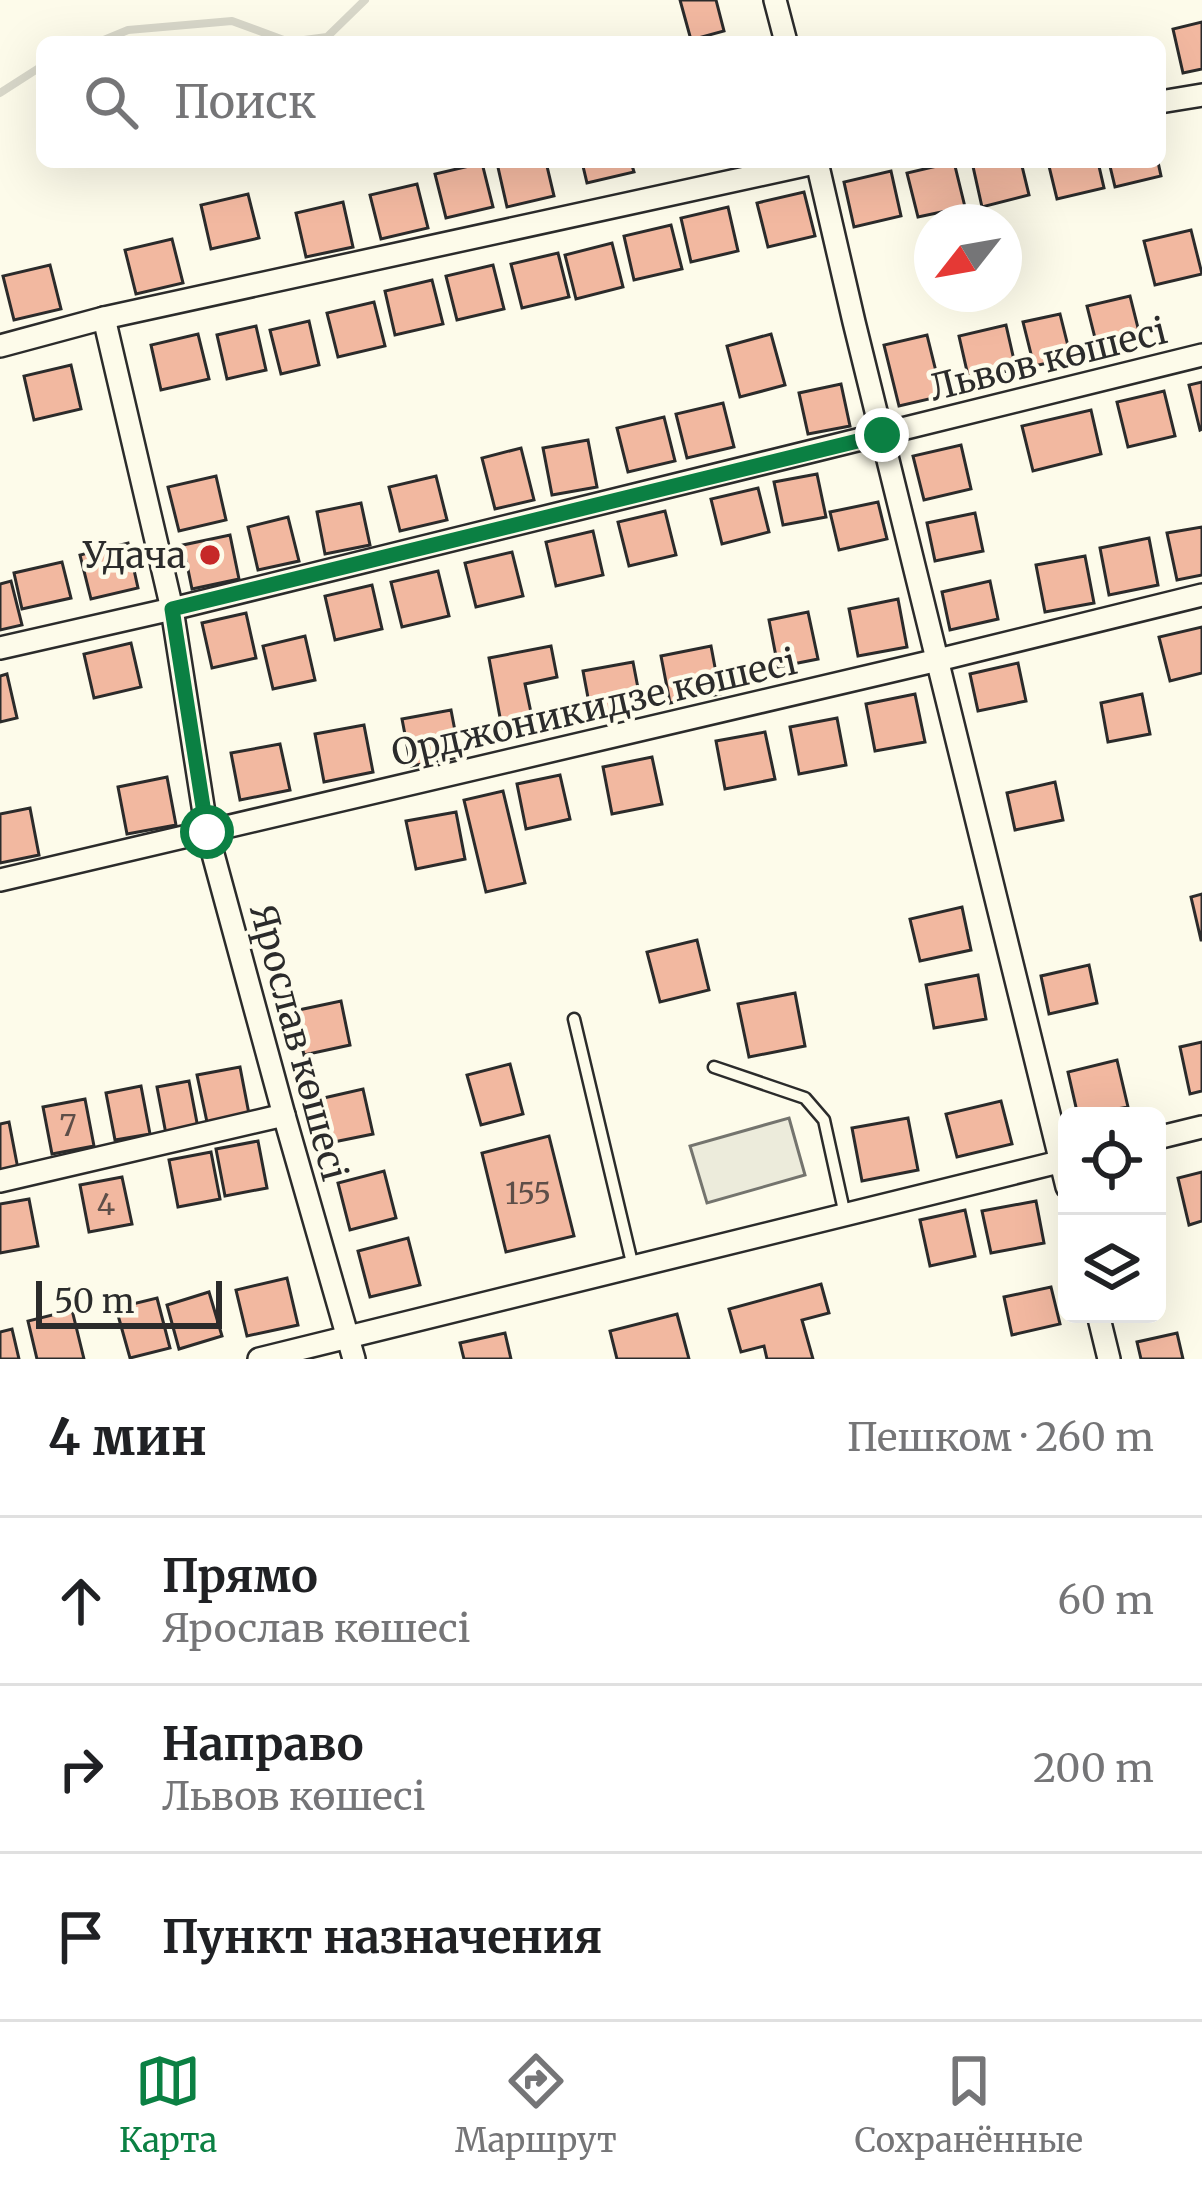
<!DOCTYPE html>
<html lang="ru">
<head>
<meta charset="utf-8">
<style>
  :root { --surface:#fff; --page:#f6f6f6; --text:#202124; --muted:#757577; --line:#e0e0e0; --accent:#0b8043 }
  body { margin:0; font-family:Merriweather,serif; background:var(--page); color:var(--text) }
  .controls { position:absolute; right:36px; bottom:36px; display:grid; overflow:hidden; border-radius:18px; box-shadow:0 12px 48px #0002 }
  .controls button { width:108px; height:108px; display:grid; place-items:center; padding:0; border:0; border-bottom:3px solid var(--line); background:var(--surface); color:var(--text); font:60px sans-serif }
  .compass { position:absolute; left:914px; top:204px; width:108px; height:108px; border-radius:50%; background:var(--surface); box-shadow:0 12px 48px #0002; rotate:239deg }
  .scale { position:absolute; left:36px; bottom:30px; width:186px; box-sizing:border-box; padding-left:12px; border:6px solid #2b2b2b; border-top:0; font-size:33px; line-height:42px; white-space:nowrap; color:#2b2b2b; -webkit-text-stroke:9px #fdfbea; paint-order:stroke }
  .stop { position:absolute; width:36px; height:36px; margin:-27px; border:9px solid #0b8043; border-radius:50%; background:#fff }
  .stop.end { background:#0b8043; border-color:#fff; box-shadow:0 3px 12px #0008 }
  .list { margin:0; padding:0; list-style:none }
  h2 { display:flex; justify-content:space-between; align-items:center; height:156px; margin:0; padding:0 48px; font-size:51px }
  h2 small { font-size:39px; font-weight:400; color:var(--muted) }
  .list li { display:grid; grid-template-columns:78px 1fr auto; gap:36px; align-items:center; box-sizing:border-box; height:168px; padding:0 48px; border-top:3px solid var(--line) }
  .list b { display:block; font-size:45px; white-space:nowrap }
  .list p { margin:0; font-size:39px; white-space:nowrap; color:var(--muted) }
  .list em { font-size:39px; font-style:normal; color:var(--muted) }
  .icon { flex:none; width:66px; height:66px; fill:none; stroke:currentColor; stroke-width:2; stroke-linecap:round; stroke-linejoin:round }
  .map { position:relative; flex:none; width:1202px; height:1359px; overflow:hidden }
  .search { position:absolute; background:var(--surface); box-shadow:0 12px 48px #0002; left:36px; right:36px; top:36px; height:132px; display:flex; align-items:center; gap:30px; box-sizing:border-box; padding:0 42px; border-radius:18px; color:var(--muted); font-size:45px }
  .sheet { height:660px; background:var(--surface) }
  nav { display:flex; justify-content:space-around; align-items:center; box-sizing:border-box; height:168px; border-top:3px solid var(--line); background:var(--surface); font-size:33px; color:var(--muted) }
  nav a { display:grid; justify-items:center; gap:6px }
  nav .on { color:var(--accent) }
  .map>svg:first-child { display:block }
</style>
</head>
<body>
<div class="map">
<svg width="1202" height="1359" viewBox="0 0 1202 1359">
  <rect width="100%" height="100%" fill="#fdfbea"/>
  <path fill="#ecebdb" stroke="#74746e" stroke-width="3" d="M789,1118L805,1175L707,1203L690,1146Z"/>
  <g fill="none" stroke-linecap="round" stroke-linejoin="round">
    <g stroke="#d8d7c9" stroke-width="8">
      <path d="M99,42L128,30L232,21L289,42L327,37L365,0"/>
      <path d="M0,93L42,66"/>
    </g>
  </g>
  <g fill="#f2b8a0" stroke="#2b2b2b" stroke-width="3">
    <path d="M680,0H716L724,31L691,40Z"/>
    <path d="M1202,22V69L1183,73L1173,29Z"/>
    <path d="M546,162L554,196L507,207L497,163Z"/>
    <path d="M582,162H631L634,172L587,183Z"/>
    <path d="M954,162L965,207L918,217L907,173Z"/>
    <path d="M972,162H1021L1029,195L982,207Z"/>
    <path d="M1048,162H1098L1104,188L1057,199Z"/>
    <path d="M1109,162H1158L1161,176L1115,187Z"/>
    <path d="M482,163L493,207L446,218L435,174Z"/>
    <path d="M891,171L901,216L854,227L844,182Z"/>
    <path d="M417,184L428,228L381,239L370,195Z"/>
    <path d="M804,192L815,236L768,247L757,203Z"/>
    <path d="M248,194L259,238L211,249L201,205Z"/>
    <path d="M343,202L353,247L306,257L296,213Z"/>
    <path d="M728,207L738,251L691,262L681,218Z"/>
    <path d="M671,225L682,269L634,280L624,236Z"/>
    <path d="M1191,230L1202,274L1155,285L1144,241Z"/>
    <path d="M172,239L183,283L136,294L125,250Z"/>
    <path d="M612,243L623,287L576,299L565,255Z"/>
    <path d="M558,253L569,297L522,308L511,264Z"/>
    <path d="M50,265L61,309L14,320L3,276Z"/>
    <path d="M493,265L504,309L457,320L446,276Z"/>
    <path d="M432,280L443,324L395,335L385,291Z"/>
    <path d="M1130,296L1141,340L1098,350L1087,306Z"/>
    <path d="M374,302L385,346L338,357L327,313Z"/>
    <path d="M1060,314L1071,358L1034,366L1023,322Z"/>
    <path d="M309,321L319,365L281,374L270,330Z"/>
    <path d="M1006,325L1016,369L969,380L959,336Z"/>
    <path d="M256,326L266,370L227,379L217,335Z"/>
    <path d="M198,334L209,379L161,390L151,345Z"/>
    <path d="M771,334L785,385L740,397L727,346Z"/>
    <path d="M927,335L942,396L899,406L884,345Z"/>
    <path d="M71,365L81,409L34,420L24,376Z"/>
    <path d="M1202,382V429L1200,430L1189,385Z"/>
    <path d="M841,384L850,426L808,434L799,393Z"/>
    <path d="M1164,391L1175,436L1128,447L1117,402Z"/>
    <path d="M723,403L734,447L687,458L676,414Z"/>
    <path d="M1091,410L1101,454L1033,471L1022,426Z"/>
    <path d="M664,417L675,461L628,472L617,428Z"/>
    <path d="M588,440L597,487L552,495L543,448Z"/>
    <path d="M961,445L971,489L924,500L913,456Z"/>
    <path d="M521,448L534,500L495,509L482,458Z"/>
    <path d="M817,474L826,517L783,525L774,482Z"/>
    <path d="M216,476L226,520L179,531L168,487Z"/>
    <path d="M436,476L447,520L400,531L389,487Z"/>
    <path d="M758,488L769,532L722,544L711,499Z"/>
    <path d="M878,502L887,539L839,550L830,512Z"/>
    <path d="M361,503L370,545L325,554L317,512Z"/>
    <path d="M665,511L676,555L629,566L618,522Z"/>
    <path d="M975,513L983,551L935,561L927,523Z"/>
    <path d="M288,517L299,561L258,570L248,527Z"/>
    <path d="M1202,527V575L1177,580L1167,533Z"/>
    <path d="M593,531L603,575L556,586L546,542Z"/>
    <path d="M230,535L239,579L192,589L183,545Z"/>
    <path d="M1149,538L1158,585L1109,595L1100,548Z"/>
    <path d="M128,543L138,588L91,599L80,555Z"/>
    <path d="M512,552L523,596L476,607L465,563Z"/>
    <path d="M1085,556L1094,603L1045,612L1036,565Z"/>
    <path d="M62,562L71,598L22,609L14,573Z"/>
    <path d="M438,571L449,616L402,627L391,582Z"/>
    <path d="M11,581L22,625L0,630V584Z"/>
    <path d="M990,581L998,619L950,630L942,592Z"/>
    <path d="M372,585L382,629L335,640L325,596Z"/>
    <path d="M898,599L907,647L858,656L849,609Z"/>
    <path d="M808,612L818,659L778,667L769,620Z"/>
    <path d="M246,613L256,658L212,668L202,623Z"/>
    <path d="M1202,627V673L1170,681L1159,637Z"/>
    <path d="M305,636L315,680L273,689L263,646Z"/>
    <path d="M131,643L141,687L94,698L84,654Z"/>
    <path d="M551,646L557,677L525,684L533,722L502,728L489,658Z"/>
    <path d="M711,646L720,694L670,703L661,656Z"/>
    <path d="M633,662L642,709L592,719L583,671Z"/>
    <path d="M1018,663L1026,701L978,711L970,674Z"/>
    <path d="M7,674L17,718L0,722V676Z"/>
    <path d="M915,694L925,742L875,751L866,704Z"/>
    <path d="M1142,694L1150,734L1108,742L1101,703Z"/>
    <path d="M451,710L460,757L411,766L402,719Z"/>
    <path d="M837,718L846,765L799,774L790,727Z"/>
    <path d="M364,725L373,772L324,782L315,734Z"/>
    <path d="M765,732L775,779L725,789L716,741Z"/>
    <path d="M280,744L290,790L240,800L231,753Z"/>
    <path d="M652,757L662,804L612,814L603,767Z"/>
    <path d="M560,775L570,819L526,829L517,784Z"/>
    <path d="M167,777L176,825L127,834L118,787Z"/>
    <path d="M1055,782L1063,820L1015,830L1007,793Z"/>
    <path d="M503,791L525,883L486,892L464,800Z"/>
    <path d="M30,808L39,855L0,863V814Z"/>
    <path d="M456,812L465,859L416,869L406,821Z"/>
    <path d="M1202,894V940H1201L1191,897Z"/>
    <path d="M962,907L971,950L920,961L910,919Z"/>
    <path d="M697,940L709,990L660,1002L647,952Z"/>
    <path d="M1089,965L1097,1003L1049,1014L1041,976Z"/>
    <path d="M978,975L986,1019L934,1028L926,985Z"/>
    <path d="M795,993L805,1046L749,1057L738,1004Z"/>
    <path d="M341,1001L350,1045L304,1055L294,1011Z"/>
    <path d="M1202,1042V1091L1190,1094L1180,1047Z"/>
    <path d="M1117,1060L1128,1107L1078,1116L1068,1072Z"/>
    <path d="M510,1064L523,1114L481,1125L467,1075Z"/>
    <path d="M240,1067L249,1114L207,1122L197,1075Z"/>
    <path d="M189,1081L198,1128L166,1134L157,1087Z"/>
    <path d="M141,1086L150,1134L115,1140L106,1093Z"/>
    <path d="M363,1089L373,1134L324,1144L315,1100Z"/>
    <path d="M85,1099L94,1146L52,1154L43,1107Z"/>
    <path d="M1001,1101L1012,1144L957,1157L946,1114Z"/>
    <path d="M908,1118L918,1170L862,1181L852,1128Z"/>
    <path d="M9,1122L18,1169L0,1173V1124Z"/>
    <path d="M549,1136L574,1236L506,1252L482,1153Z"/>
    <path d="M258,1141L267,1188L225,1196L216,1149Z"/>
    <path d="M211,1152L220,1199L178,1207L169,1160Z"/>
    <path d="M384,1171L396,1218L350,1230L338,1183Z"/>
    <path d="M1202,1172V1221L1189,1225L1178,1178Z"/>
    <path d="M122,1177L132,1224L89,1232L80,1185Z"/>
    <path d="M29,1199L38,1246L0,1253V1204Z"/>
    <path d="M1036,1201L1044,1243L991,1253L982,1211Z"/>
    <path d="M965,1210L975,1256L930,1266L920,1220Z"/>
    <path d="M408,1238L420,1285L370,1297L358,1251Z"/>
    <path d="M287,1278L298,1325L247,1336L236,1290Z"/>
    <path d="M821,1284L829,1313L802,1320L813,1359H767L764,1346L741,1352L729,1309Z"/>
    <path d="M1051,1287L1060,1324L1012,1335L1004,1297Z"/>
    <path d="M209,1292L222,1336L179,1349L167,1305Z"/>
    <path d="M157,1298L170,1348L130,1358L116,1308Z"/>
    <path d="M72,1310L84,1359H37L28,1321Z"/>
    <path d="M677,1314L689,1359H617L610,1331Z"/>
    <path d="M12,1329L19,1359H0V1332Z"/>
    <path d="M505,1333L511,1359H464L460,1343Z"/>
    <path d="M1177,1333L1183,1359H1141L1137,1342Z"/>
  </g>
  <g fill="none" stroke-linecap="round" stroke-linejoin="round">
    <defs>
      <g id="service">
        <path d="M574,1019L633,1267"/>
        <path d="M714,1067L805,1098L824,1120L845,1215"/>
      </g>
      <g id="minor">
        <path d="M775,0L786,42"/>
        <path d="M1160,102L1202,95"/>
        <path d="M817,162L854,322L1067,1187"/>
        <path d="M104,318L172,609L207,832L284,1115L354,1359"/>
        <path d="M0,346L104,318L819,162"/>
        <path d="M0,648L172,609L1202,355"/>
        <path d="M0,880L938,660L1202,595"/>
        <path d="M1157,1138L1202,1127"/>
        <path d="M0,1181L284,1115"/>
        <path d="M1098,1314L1109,1359"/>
        <path d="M259,1359L1067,1160"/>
      </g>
    </defs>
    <use href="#service" stroke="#2b2b2b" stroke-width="15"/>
    <use href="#minor" stroke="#2b2b2b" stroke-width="26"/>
    <use href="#service" stroke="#fdfbea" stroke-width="10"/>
    <use href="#minor" stroke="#fdfbea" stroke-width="21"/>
  </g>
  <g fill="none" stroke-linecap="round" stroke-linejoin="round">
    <path stroke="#0b8043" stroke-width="15" d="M207,832L172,609L882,435"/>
  </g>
  <circle fill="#c62828" stroke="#fdfbea" stroke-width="4.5" cx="210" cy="555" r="12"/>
  <g text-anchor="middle" stroke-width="9" stroke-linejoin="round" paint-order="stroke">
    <g font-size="30" fill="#5d4e48">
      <text x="68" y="1136">7</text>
      <text x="528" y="1204">155</text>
      <text x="106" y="1215">4</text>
    </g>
    <g font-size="36" fill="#2b2b2b" stroke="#fdfbea">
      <text transform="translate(1048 359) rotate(-14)" y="13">Львов көшесі</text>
      <text transform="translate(594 707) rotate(-13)" y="13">Орджоникидзе көшесі</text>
      <text transform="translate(299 1042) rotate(75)" y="13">Ярослав көшесі</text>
    </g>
    <g font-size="36" fill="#2b2b2b" stroke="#fdfbea" text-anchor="end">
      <text x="186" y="568">Удача</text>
    </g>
  </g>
</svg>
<div class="controls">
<button><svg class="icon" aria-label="locate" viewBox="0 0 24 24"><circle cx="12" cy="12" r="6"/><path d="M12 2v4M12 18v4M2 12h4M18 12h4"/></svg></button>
<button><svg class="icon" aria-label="layers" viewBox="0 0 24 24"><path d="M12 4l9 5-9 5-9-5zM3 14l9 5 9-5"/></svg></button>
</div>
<svg class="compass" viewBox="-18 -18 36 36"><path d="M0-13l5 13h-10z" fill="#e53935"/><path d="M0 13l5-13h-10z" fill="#757577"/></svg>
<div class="scale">50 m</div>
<div class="stop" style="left:207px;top:832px"></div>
<div class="stop end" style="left:882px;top:435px"></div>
<div class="search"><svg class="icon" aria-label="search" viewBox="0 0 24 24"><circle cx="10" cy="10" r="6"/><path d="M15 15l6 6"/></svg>Поиск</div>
</div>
<section class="sheet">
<h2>4 мин<small>Пешком · 260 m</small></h2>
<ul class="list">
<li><svg class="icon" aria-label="ahead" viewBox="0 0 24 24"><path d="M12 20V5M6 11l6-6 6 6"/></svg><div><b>Прямо</b><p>Ярослав көшесі</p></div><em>60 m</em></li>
<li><svg class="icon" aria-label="right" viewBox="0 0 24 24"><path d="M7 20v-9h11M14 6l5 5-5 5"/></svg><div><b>Направо</b><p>Львов көшесі</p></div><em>200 m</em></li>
<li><svg class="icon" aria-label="arrive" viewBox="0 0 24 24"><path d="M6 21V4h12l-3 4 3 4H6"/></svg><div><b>Пункт назначения</b></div></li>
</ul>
</section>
<nav>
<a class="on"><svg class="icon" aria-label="map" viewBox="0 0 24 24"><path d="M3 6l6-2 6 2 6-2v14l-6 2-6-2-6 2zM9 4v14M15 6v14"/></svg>Карта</a>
<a><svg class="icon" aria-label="directions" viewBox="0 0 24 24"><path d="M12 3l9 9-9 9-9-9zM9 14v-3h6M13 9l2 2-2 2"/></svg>Маршрут</a>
<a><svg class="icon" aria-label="saved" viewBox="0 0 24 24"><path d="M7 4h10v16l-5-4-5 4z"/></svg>Сохранённые</a>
</nav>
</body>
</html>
